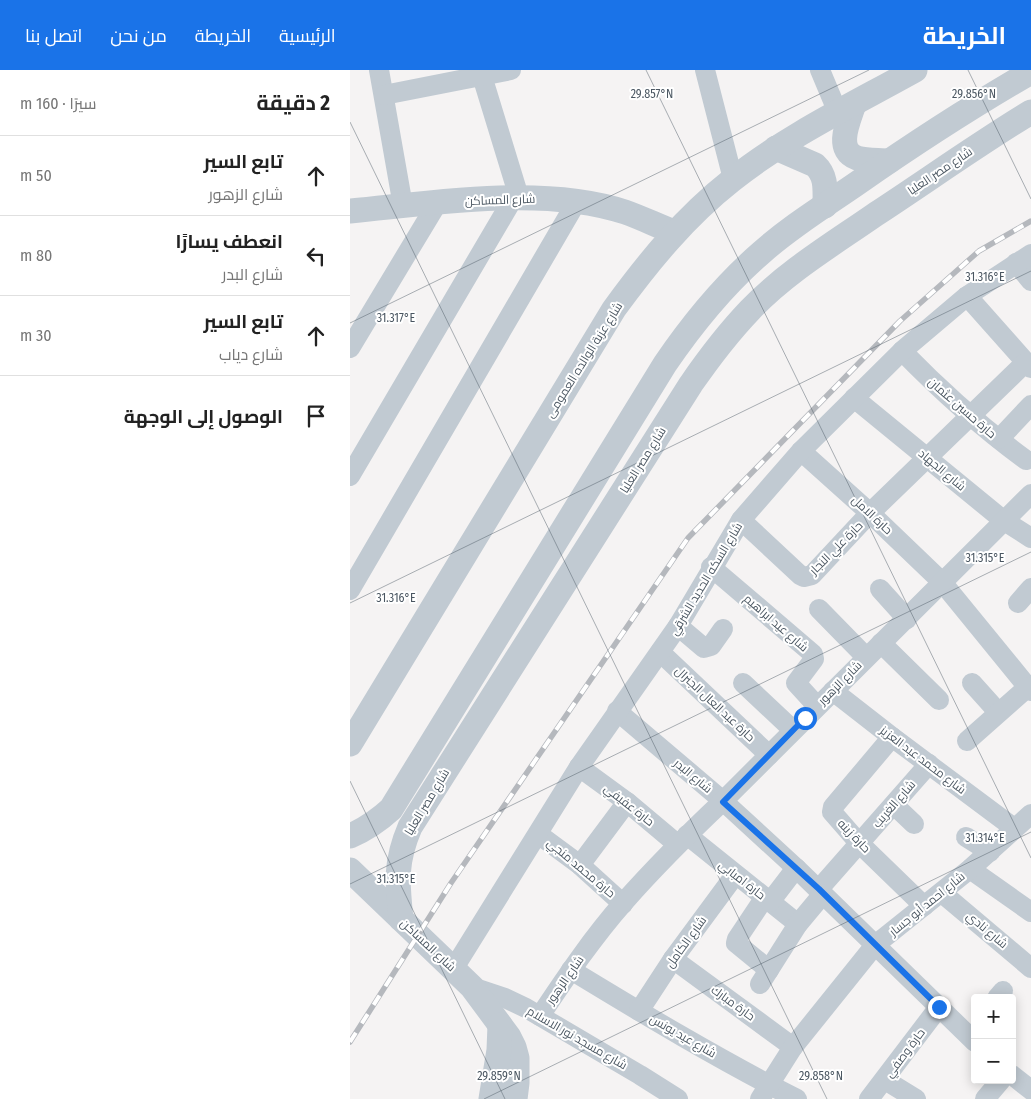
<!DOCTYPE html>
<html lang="ar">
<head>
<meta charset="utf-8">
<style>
  :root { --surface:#fff; --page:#f6f6f6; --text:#222; --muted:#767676; --line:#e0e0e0; --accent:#1a73e8 }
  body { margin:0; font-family:"Fira Sans Condensed",Cairo,sans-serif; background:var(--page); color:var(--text); direction:rtl }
  .controls { position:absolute; right:15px; bottom:15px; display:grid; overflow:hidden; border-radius:5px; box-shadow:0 2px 12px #0003 }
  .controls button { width:45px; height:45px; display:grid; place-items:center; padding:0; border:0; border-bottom:1px solid var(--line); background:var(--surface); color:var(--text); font:25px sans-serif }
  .stop { position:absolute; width:15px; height:15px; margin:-11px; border:4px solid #1a73e8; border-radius:50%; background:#fff }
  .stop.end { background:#1a73e8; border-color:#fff; box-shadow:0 1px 5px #0008 }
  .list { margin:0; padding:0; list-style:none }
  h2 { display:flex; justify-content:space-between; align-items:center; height:65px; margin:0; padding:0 20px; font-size:21px }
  h2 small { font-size:16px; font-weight:400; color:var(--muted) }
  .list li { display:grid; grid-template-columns:32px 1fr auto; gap:15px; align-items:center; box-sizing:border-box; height:80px; padding:0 20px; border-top:1px solid var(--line) }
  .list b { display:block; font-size:19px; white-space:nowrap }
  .list p { margin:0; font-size:16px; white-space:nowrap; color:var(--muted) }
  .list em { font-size:16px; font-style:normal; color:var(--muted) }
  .icon { flex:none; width:28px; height:28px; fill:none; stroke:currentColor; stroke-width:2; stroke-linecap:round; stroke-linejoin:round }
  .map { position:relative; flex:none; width:681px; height:1029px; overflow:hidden; direction:ltr }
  header { display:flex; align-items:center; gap:30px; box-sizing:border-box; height:70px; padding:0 25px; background:var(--accent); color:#fff }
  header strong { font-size:24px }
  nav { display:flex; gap:28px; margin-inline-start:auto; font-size:18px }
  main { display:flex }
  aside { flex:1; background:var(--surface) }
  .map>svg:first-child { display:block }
</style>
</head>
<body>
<header>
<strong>الخريطة</strong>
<nav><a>الرئيسية</a><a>الخريطة</a><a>من نحن</a><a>اتصل بنا</a></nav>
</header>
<main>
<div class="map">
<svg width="681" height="1029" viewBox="0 0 681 1029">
  <rect width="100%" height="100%" fill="#f5f3f3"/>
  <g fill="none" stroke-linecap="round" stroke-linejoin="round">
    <g stroke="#c1cad2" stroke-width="20">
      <path d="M29,0L53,136"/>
      <path d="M355,0L383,109"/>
      <path d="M470,0L488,43"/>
      <path d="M132,6L169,127"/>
      <path d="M34,25L161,0"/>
      <path d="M666,193L681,211"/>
      <path d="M617,226L681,298"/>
      <path d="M0,278L88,132"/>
      <path d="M552,281C591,321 631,357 676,390"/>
      <path d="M504,328L653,450L681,468"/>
      <path d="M649,369L681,335"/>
      <path d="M451,381L520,443L592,512L681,621"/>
      <path d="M0,406L164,127"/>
      <path d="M391,450L450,505L454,507L462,505L520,443L675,293"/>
      <path d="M361,497L463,584L464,589L446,613L467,636"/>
      <path d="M530,519L557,549"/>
      <path d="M0,520L227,131"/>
      <path d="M668,533L681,518"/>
      <path d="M469,539L516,587"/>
      <path d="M328,556L354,578L361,576L373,559"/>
      <path d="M531,573L589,630"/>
      <path d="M310,582L419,685"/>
      <path d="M393,613L443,660"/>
      <path d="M622,613L648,642"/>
      <path d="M483,621L542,667L664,758"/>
      <path d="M267,641L373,731L446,798L625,972"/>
      <path d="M542,667L483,737L482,742L509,773L574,836"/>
      <path d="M617,671L678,617"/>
      <path d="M229,697L277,732L327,774"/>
      <path d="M544,735L564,754"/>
      <path d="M188,764L230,795L273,834"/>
      <path d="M337,765L448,854"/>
      <path d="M616,767L640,782"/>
      <path d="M230,795L277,732"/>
      <path d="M620,799L681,842"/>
      <path d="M469,819L579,694"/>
      <path d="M592,823L681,898"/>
      <path d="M415,827L387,869L386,873L419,900"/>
      <path d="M420,832L446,798"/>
      <path d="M323,889L443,977"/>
      <path d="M104,898L229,697L328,556L391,450L451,381L552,281L617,226L681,184"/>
      <path d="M221,900C295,945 370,990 447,1029"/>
      <path d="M410,914L448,854L473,824"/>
      <path d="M122,917L155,928L176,938L290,1005L328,1029"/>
      <path d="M647,928L653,921"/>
      <path d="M289,941L323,889L385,805"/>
      <path d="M190,946C216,907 243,867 274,832C305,797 338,764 373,731L681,424"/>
      <path d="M662,1005L681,1020"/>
      <path d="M535,1010L566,1029"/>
      <path d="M410,1029L443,977L525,875L620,799L681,744"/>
      <path d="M519,1029L589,937"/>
      <path d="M635,1029L651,1010"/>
    </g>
    <g stroke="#c1cad2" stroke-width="25">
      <path d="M504,34C499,50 484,80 507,88C516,91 529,90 539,91"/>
      <path d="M426,78L465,95C477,106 475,120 475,136"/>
      <path d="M0,141C85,133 193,115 275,142C292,148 308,156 324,162"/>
      <path d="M0,674L264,239C299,191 335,147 382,110C437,66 504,34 565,0"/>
      <path d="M0,766C16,759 28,751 41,739L315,294C343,253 373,216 411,183C441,156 476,135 509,112C565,73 622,36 681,2"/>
      <path d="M0,800L122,917L159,967L164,977L167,988V1013L165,1029"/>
      <path d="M51,849C47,812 45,792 60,757L341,314C359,288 378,263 400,240C436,202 483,174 526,144C578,110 628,74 681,42"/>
      <path d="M141,1029L149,980L150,955"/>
    </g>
    <defs>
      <path id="rail" d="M0,972L101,813L338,468L550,251L629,181L681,151"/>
    </defs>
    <use href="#rail" stroke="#b5b8bd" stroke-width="5.5"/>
    <use href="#rail" stroke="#fff" stroke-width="4" stroke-dasharray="11" stroke-linecap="butt"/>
  </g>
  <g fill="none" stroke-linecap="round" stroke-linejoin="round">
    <path stroke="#1a73e8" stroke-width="6" d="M455,648L373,732L469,819L589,937"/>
  </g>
  <path fill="none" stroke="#4a5661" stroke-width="1" stroke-opacity="0.45" d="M296,0L681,788M618,0L681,129M0,52L477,1029M0,253L519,0M0,533L681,201M0,711L155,1029M0,814L681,482M134,1029L681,762"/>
  <g text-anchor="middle" stroke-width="4" stroke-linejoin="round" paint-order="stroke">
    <g font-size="12" fill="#4a5661" stroke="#fff">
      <text transform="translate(590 101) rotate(-34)" y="4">شارع مصر العليا</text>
      <text transform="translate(150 130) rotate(-2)" y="4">شارع المساكن</text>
      <text transform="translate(234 290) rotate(-58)" y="4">شارع عزبة الوالده العمومى</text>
      <text transform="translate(612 338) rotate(41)" y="4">حارة حسين عثمان</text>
      <text transform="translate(293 390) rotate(-58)" y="4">شارع مصر العليا</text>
      <text transform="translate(592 400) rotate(40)" y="4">شارع الجهاد</text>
      <text transform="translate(522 445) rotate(43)" y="4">حارة الامل</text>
      <text transform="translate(486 478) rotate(-45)" y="4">حارة علي النجار</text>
      <text transform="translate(356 509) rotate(-59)" y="4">شارع السكه الحديد الشرقي</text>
      <text transform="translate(426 553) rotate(41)" y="4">شارع عيد ابراهيم</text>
      <text transform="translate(490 613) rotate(-45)" y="4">شارع الزهور</text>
      <text transform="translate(365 634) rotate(43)" y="4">حارة عبد العال الجنرال</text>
      <text transform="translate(573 690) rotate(37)" y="4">شارع محمد عبد العزيز</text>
      <text transform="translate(343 706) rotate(40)" y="4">شارع البدر</text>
      <text transform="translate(77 732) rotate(-59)" y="4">شارع مصر العليا</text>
      <text transform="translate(544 734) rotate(-49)" y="4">شارع الغريب</text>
      <text transform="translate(279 735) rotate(38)" y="4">حارة عفيفي</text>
      <text transform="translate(504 766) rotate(46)" y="4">حارة زينه</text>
      <text transform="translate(231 798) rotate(40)" y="4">حارة محمد منجي</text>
      <text transform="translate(392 810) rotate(38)" y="4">حارة امبابي</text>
      <text transform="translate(577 834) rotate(-39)" y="4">شارع احمد أبو جسار</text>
      <text transform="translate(637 860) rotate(40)" y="4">شارع نادي</text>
      <text transform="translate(336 872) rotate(-54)" y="4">شارع الكامل</text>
      <text transform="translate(78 875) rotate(43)" y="4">شارع المساكن</text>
      <text transform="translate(215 910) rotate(-55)" y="4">شارع الزهور</text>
      <text transform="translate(383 933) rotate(36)" y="4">حارة مبارك</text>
      <text transform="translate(333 966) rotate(30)" y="4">شارع عيد يونس</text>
      <text transform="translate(227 968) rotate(30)" y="4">شارع مسجد نور الاسلام</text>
      <text transform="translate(555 983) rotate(-53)" y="4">حارة وصفي</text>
    </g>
  </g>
  <g font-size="12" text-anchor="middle" fill="#4a5661" stroke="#fff" stroke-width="4" stroke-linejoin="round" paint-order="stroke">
    <text x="302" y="28">29.857°N</text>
    <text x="624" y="28">29.856°N</text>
    <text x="635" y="211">31.316°E</text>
    <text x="46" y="252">31.317°E</text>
    <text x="635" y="492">31.315°E</text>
    <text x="46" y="532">31.316°E</text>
    <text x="635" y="772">31.314°E</text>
    <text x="46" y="813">31.315°E</text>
    <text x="149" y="1010">29.859°N</text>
    <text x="471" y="1010">29.858°N</text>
  </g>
</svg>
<div class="controls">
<button>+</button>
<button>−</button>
</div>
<div class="stop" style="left:455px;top:648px"></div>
<div class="stop end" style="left:589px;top:937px"></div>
</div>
<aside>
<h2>2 دقيقة<small>سيرًا · 160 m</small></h2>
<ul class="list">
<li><svg class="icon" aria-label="ahead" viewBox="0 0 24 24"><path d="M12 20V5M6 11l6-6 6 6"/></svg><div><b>تابع السير</b><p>شارع الزهور</p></div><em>50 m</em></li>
<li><svg class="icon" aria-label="left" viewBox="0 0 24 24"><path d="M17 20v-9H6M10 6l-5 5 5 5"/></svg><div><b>انعطف يسارًا</b><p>شارع البدر</p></div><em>80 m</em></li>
<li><svg class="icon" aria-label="ahead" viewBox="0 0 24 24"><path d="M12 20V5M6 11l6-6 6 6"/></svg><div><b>تابع السير</b><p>شارع دياب</p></div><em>30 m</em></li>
<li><svg class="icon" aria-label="arrive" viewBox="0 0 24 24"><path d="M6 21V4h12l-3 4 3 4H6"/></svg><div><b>الوصول إلى الوجهة</b></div></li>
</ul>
</aside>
</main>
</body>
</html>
